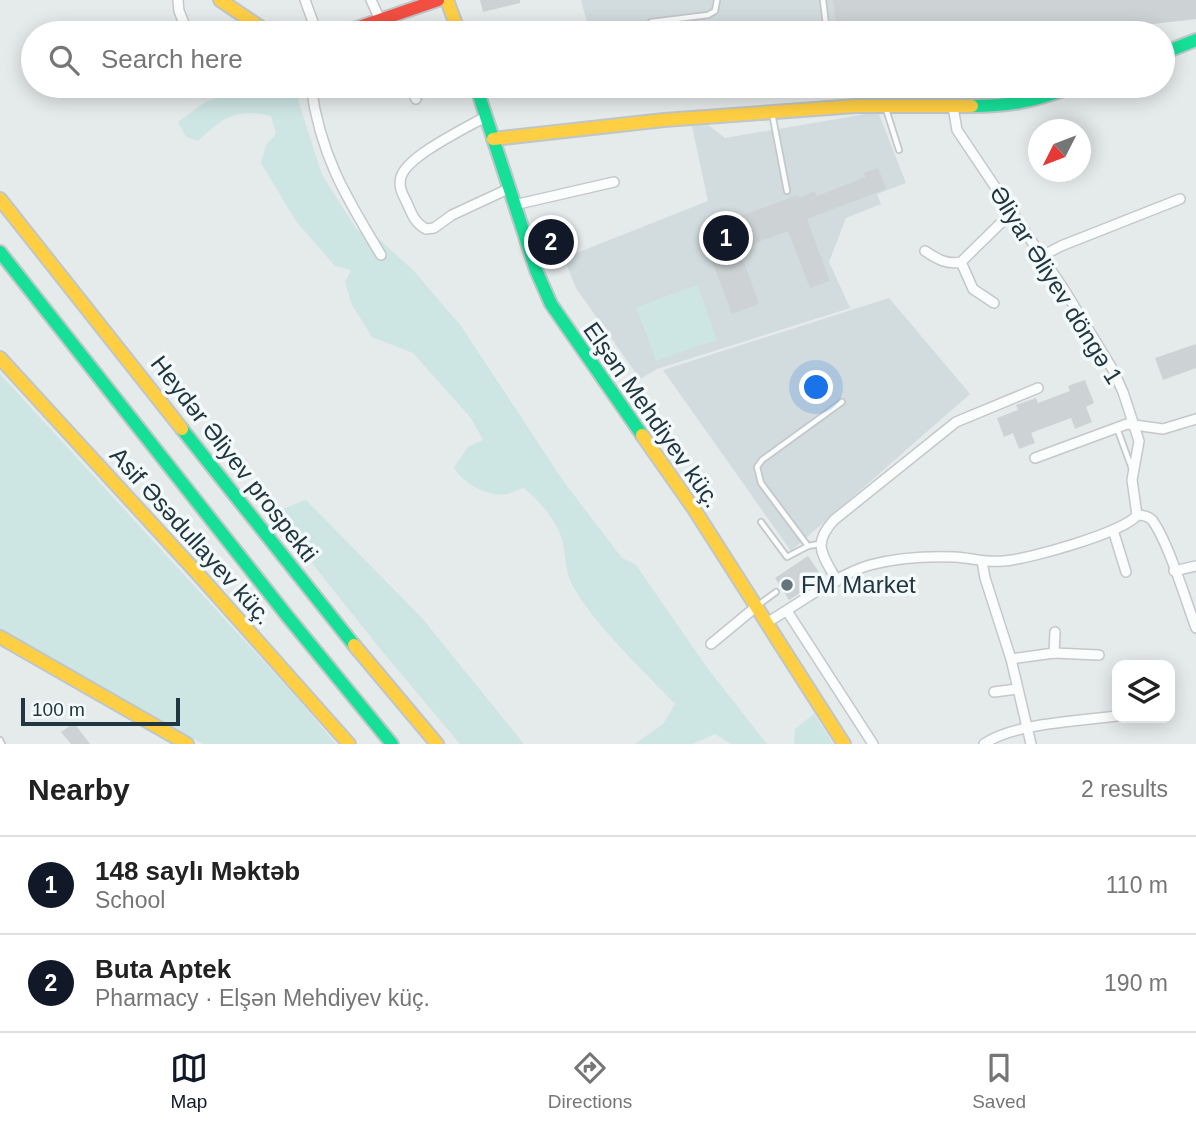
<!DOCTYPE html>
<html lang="en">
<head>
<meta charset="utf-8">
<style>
  :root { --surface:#fff; --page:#f6f6f6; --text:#222; --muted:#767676; --line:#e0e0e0; --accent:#111827 }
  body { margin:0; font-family:Helvetica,sans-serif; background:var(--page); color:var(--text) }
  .controls { position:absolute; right:21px; bottom:21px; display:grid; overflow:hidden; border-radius:14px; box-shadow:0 4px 18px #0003 }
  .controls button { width:63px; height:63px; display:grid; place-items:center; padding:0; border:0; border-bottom:2px solid var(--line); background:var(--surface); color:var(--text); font:35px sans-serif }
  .compass { position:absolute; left:1028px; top:119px; width:63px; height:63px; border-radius:50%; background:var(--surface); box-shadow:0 4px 18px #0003; rotate:228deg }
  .scale { position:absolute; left:21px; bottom:18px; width:159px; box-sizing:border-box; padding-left:7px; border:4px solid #203641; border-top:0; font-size:19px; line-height:24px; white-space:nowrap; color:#203641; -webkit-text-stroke:5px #f4f9fa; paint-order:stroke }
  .you { position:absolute; left:817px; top:388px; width:24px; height:24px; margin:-18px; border:5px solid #fff; border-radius:50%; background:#1a73e8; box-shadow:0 0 0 10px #1a73e833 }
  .badge { display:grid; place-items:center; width:46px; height:46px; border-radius:50%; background:var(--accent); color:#fff; font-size:23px; font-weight:700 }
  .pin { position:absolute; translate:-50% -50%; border:4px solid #fff; box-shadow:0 2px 7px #0006 }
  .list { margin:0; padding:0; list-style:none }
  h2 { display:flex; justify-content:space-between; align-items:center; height:91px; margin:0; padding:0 28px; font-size:30px }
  h2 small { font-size:23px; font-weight:400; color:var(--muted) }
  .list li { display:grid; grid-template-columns:46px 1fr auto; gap:21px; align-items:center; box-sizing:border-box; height:98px; padding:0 28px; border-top:2px solid var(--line) }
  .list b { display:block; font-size:26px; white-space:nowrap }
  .list p { margin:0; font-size:23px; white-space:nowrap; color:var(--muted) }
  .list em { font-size:23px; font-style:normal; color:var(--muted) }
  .icon { flex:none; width:38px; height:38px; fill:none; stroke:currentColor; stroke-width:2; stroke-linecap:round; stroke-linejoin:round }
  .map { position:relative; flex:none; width:1196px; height:744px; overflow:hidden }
  .search { position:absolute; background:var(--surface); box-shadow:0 4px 18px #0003; left:21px; right:21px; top:21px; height:77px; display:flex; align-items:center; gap:18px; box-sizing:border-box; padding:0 24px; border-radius:38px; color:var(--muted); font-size:26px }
  .sheet { height:287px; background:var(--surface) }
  nav { display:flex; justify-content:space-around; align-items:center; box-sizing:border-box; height:98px; border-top:2px solid var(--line); background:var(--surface); font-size:19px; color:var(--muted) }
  nav a { display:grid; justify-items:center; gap:4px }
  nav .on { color:var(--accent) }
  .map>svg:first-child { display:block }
</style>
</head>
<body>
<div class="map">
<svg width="1196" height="744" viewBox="0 0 1196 744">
  <rect width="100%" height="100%" fill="#e5eaeb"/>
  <g fill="#d2dbdd">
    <path d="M581,0H1196V19L1071,33H590Z"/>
    <path d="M878,112L906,183L877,194L881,204L846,218L829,262L850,308L657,369L640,379L576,288L564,258L708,201L692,126L708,125L725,138Z"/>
    <path d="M889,298L970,394L791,551L663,370Z"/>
  </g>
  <g fill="#cde5e3">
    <path d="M250,86H296L299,103L322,175L357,230L380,240L413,270L461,326L564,482L622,558L636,565L708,669L767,744H731L715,734L692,744H635L663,724L675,704C643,670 595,626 573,586C565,572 566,559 563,544C559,522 540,502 524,488C519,489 513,492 508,494C489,498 462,483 454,467L468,447L483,440L471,418L413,353L372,337L352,305L345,282L351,270L335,266L296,221L261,163L266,145L276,134L271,116C235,108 223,117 198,141L186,137L178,122L205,102Z"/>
    <path d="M698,285L717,340L656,361L636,307Z"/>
    <path d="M0,374L297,698L336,744H203L0,630Z"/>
    <path d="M306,500L422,618L524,744H460L382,651L272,513Z"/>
    <path d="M814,714L833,744H794L795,729Z"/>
  </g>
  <g fill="#cdd3d4">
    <path d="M480,0H520V3L483,12Z"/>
    <path d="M833,0H1196V19L1071,33H837Z"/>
    <path d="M825,86H969V94L825,95Z"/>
    <path d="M878,168L886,189L807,219L830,281L810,288L788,231L739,249L759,304L732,314L711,258L720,255L709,228L798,195L799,198L815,191L817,196L866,177L864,173Z"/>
    <path d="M1196,344V368L1163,380L1155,358Z"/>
    <path d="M1085,380L1094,403L1086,407L1092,422L1075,429L1071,418L1031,433L1035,443L1019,449L1013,433L1004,437L997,418L1018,410L1016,405L1036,398L1038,403L1070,391L1068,386Z"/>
    <path d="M808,556L823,578L789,600L775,578Z"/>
    <path d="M74,723L90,744H71L61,732Z"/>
  </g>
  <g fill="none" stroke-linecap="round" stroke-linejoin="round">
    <defs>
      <g id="lane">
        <path d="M823,0L827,33"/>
        <path d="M651,22L708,15L715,11L717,0"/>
        <path d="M885,106L899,150"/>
        <path d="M772,113L787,191"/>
        <path d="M1117,428L1132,469"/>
        <path d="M761,522L787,557L808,546L819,544"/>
        <path d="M808,546L761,483L757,467L762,460L842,402"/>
        <path d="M757,606L776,592"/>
        <path d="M0,740L2,744"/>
      </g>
      <g id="street">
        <path d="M178,0L179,11L188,33"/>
        <path d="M305,0L317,33"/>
        <path d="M371,0L386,33"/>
        <path d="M311,86C320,155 346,197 381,255"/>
        <path d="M410,86L416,99"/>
        <path d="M485,117C466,128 407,156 401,177C398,187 403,195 407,203C412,215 415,223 426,229L434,228L452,215L508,189"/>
        <path d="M514,205L614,182"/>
        <path d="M925,251C937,259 947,265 961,262L1012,212"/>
        <path d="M1042,256L1061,246L1180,199"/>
        <path d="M961,262L973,289L994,303"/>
        <path d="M1035,458L1127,424L1163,429L1196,419"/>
        <path d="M1137,515C1143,515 1148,516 1152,520C1168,541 1186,601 1196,628"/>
        <path d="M1113,530L1126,572"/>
        <path d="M982,561L985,578L1011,659L1031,744"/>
        <path d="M1174,571L1196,566"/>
        <path d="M837,581C823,555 811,545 834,520L956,422L1038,388"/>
        <path d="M787,611L873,744"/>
        <path d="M768,622C797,605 838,574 870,565C896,558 929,556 955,557C971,558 987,563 1003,561C1026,560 1126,532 1137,515L1132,480L1139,441L1123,392L1113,370L1065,291L957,130L953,107"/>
        <path d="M711,644L757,606"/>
        <path d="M1054,653L1055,632"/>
        <path d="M1011,659L1054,653L1099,655"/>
        <path d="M994,692L1017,689"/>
        <path d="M984,744C1013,723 1081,721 1117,716"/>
      </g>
      <g id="fast">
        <path d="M1163,53L1196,40"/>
        <path d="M476,86L536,270L551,304L642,435"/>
        <path d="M972,106C1014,106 1036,100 1075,86"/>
        <path d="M0,252L288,617L392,744"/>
        <path d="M182,429L354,645"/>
      </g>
      <g id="slow">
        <path d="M220,0L269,33"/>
        <path d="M447,0L459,33"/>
        <path d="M493,139L664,120L856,106H972"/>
        <path d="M0,199L182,429"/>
        <path d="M0,358L198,574L349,744"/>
        <path d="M642,435L694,509L844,744"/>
        <path d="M0,637L187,744"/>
        <path d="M354,645L437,744"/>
      </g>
      <path id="jam" d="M342,33L438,0"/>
    </defs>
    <use href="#lane" stroke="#c4c8ca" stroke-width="8"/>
    <use href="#street" stroke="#c4c8ca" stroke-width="12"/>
    <use href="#fast" stroke="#bfc6c7" stroke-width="16"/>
    <use href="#slow" stroke="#bfc6c7" stroke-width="16"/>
    <use href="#jam" stroke="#bfc6c7" stroke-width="16"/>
    <use href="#lane" stroke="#fbfcfc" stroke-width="4.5"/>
    <use href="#street" stroke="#fbfcfc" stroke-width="9"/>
    <use href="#fast" stroke="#16e098" stroke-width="12"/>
    <use href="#slow" stroke="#ffcf43" stroke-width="12"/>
    <use href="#jam" stroke="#f24e42" stroke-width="12"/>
  </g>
  <circle fill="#65757c" stroke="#f4f9fa" stroke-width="2.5" cx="787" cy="585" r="7"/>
  <g text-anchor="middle" stroke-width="7" stroke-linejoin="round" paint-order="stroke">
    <g font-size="24" fill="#203641" stroke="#f4f9fa">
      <text transform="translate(1056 285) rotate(58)" y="8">Əliyar Əliyev döngə 1</text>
      <text transform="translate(652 415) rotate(55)" y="8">Elşən Mehdiyev küç.</text>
      <text transform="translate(234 459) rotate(52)" y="8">Heydər Əliyev prospekti</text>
      <text transform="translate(191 536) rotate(48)" y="8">Asif Əsədullayev küç.</text>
    </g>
    <g font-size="24" fill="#203641" stroke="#f4f9fa" text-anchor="start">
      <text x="801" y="593">FM Market</text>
    </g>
  </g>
</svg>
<div class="controls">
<button><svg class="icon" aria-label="layers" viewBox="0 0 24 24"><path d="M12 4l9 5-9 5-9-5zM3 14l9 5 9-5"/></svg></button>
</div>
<svg class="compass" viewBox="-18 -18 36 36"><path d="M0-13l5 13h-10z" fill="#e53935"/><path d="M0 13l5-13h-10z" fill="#767676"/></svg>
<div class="scale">100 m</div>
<div class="you"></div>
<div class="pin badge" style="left:726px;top:238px">1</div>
<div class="pin badge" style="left:551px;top:242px">2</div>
<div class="search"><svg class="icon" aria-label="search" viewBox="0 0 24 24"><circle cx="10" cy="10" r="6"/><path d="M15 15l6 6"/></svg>Search here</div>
</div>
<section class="sheet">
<h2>Nearby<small>2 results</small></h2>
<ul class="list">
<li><span class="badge">1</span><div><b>148 saylı Məktəb</b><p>School</p></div><em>110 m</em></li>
<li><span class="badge">2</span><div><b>Buta Aptek</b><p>Pharmacy · Elşən Mehdiyev küç.</p></div><em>190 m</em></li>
</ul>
</section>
<nav>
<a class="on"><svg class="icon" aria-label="map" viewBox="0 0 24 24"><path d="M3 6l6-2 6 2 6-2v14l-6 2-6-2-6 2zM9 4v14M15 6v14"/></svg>Map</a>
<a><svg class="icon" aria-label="directions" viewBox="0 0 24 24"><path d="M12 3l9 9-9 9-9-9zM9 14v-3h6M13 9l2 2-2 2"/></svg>Directions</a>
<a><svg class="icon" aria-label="saved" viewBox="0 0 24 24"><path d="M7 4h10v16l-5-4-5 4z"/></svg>Saved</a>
</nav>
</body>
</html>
